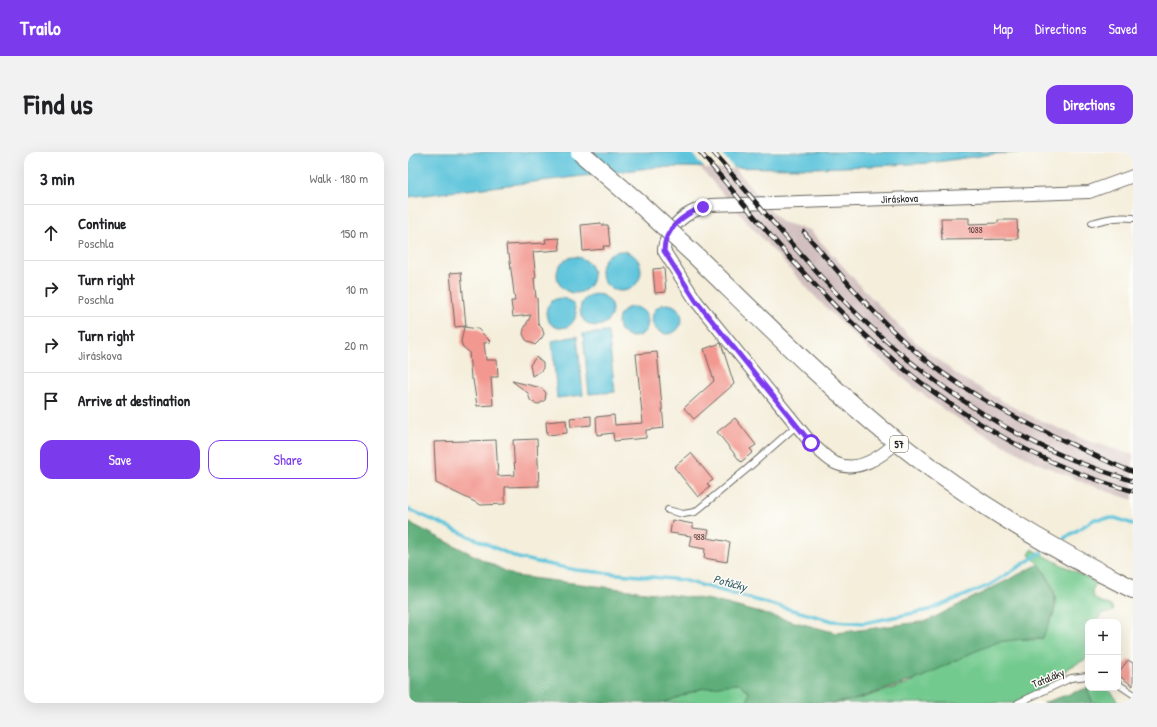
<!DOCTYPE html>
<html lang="en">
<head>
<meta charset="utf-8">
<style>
  :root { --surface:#fff; --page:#f2f2f2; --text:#202124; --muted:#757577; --line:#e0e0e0; --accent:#7c3aed }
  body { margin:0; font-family:"Patrick Hand",sans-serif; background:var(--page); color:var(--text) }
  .controls { position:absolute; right:12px; bottom:12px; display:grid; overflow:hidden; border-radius:8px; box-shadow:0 4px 16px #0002 }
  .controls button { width:36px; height:36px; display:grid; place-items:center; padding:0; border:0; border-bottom:1px solid var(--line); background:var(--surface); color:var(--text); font:20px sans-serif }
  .stop { position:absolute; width:12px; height:12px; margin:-9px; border:3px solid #7c3aed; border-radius:50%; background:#fff }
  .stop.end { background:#7c3aed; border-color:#fff; box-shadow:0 1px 4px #0008 }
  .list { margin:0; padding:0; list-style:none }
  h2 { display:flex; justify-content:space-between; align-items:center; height:52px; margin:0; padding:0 16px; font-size:17px }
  h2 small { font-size:13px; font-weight:400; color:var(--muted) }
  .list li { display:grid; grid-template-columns:26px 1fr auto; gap:12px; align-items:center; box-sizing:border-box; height:56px; padding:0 16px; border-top:1px solid var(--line) }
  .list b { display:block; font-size:15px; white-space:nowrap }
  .list p { margin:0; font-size:13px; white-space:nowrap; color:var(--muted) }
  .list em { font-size:13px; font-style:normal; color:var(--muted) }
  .actions { display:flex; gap:8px; padding:12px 16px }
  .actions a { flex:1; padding:9px 0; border:1px solid var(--accent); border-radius:12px; text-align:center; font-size:14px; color:var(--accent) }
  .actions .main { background:var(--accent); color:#fff }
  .icon { flex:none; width:22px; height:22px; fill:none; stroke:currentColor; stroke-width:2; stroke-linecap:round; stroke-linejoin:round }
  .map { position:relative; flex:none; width:725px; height:551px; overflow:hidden; border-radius:12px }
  header { display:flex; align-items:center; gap:24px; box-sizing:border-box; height:56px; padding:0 20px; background:var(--accent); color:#fff }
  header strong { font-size:19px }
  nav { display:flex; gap:22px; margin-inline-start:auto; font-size:14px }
  .intro { display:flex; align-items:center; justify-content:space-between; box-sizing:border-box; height:96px; padding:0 24px }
  h1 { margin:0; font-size:28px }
  .button { padding:10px 18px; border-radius:12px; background:var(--accent); color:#fff; font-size:14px; font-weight:700 }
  main { display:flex; gap:24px; padding:0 24px }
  aside { flex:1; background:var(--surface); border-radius:12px; box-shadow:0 4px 16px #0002 }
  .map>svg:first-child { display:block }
</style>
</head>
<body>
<header>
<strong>Trailo</strong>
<nav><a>Map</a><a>Directions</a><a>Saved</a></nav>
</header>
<div class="intro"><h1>Find us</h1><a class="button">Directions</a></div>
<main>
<aside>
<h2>3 min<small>Walk · 180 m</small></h2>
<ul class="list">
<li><svg class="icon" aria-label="ahead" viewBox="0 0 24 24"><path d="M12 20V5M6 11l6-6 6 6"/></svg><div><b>Continue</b><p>Poschla</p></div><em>150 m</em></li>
<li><svg class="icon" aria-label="right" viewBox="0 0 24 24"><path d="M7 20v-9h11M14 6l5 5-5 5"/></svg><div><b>Turn right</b><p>Poschla</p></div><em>10 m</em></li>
<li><svg class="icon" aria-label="right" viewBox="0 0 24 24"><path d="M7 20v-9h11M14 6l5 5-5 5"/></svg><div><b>Turn right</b><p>Jiráskova</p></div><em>20 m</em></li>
<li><svg class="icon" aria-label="arrive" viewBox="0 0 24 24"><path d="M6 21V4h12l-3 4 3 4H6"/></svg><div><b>Arrive at destination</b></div></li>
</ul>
<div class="actions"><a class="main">Save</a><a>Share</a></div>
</aside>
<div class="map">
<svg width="725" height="551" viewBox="0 0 725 551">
  <rect width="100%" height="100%" fill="#fdfcf7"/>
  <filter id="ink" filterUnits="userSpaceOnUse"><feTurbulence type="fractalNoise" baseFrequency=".025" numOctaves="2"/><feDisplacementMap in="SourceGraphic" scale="8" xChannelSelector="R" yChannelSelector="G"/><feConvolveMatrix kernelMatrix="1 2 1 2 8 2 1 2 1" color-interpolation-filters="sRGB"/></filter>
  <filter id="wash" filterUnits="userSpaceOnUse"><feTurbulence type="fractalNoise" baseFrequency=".012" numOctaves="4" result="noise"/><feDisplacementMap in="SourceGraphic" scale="16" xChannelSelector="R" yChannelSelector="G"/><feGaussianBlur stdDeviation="0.9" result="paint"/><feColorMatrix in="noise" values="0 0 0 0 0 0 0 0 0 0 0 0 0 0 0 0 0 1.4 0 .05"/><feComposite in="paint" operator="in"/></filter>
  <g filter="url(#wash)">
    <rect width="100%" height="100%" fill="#f4eedb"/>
    <path fill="#d1bfbf" d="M279,0H313L373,70L402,78L459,141L504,187L551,224L612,259L677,288L725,303V348L689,336L627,310L567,277L539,260L512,240L459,196L411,149L338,69Z"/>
    <g fill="#73ca8f" stroke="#487356">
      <path d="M624,397L688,431L684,439C687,451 694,449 704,455L705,459L700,461H694L688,470H680V506L659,517L653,524L611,551H423L454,546L499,532L573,496L590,490L614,487L626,488L634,487C637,479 642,472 645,464C654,440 638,418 621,403Z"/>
      <path d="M325,531H331L339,534L343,545L340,551H255L292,537Z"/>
      <path d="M680,534V536H699L705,542L710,551H684L679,536Z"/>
    </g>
    <g fill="#5eae7a" stroke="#3d654b">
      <path d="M0,370L107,424L303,448L429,481L519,469L631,412C652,445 651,452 634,487H614L590,490L561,502L514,525L446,548L423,551H339L341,540L331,531L292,537L255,551H0Z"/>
      <path d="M679,536L685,551H635Z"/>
    </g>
    <g fill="#5ec5dc" stroke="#3d707c">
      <path d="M10,0H621L586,2L521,11L464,14L405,16L250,15L0,45V1Z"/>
      <circle cx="213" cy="119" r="20"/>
      <circle cx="167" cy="123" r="18"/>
      <circle cx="188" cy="158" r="16"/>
      <circle cx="153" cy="161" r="15"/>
      <circle cx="259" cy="167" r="15"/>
      <circle cx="225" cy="170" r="15"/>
      <path d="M200,180L207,240L181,242L175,182Z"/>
      <path d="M169,184L175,243L149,246L144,189Z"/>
    </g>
    <path fill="#f4eedb" d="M283,0H312L327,17H297Z"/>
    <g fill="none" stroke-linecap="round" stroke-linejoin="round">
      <g stroke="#5ec5dc" stroke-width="3.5">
        <path d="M0,357L110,406L168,418L274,428L425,469L456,471L521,458L582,433L634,400"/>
        <path d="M652,389L687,367L707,366L725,372"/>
      </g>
    </g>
    <g id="blocks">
      <g fill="#f29890">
        <path d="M533,66H561V72L590,71V68H609L610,87L534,88Z"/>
        <path d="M193,71L194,73H200L202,94H195L196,97L175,99L173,73Z"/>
        <path d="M151,86L152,98L125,100L128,126H126L128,146H129L130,172L134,176L136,182L133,187L127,193L118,188L115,182L116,177L123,163L105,165L103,149H107L101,102H99L98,93L138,91L137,87Z"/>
        <path d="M256,116L258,140L247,141L245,117Z"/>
        <path d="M53,120L58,174L47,175L42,121Z"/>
        <path d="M56,175L70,177L83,190L76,191L78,208H89L90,225H83L85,253L69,254L65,227H63L61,200L55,195L53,190Z"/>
        <path d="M313,191L326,232L286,267L276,256L306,229L296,197Z"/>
        <path d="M249,200L256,276L238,278V286L206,289L205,281L189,283L188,265L206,263L207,273L235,271L228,202Z"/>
        <path d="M128,205L135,211V216L133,219L124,224L122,213Z"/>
        <path d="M104,229L134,236L138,241L137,248L131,252L126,251L122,248L120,241Z"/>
        <path d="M183,264V273L163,275L162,266Z"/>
        <path d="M327,266L348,293L342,297L345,300L333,310L309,280Z"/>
        <path d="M158,268L159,281L139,283L138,270Z"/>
        <path d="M129,287L131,334L97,335V352L73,353L28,331L26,290L88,288L90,324L107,323L105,288Z"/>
        <path d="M283,301L305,328L299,332L302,335L290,345L266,315Z"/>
        <path d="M264,368L285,372V376L301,378L299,386L322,390L319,410L296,406L297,397L281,394L283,384L262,381Z"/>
        <path d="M720,508L725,511V534L710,523V521Z"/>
      </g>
    </g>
  </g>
  <g filter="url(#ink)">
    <use href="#blocks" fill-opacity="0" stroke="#68665f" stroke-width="1"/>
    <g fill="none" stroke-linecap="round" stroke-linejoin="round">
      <defs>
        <g id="service">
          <path d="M684,71C698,67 710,64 725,66"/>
          <path d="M260,358L275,362L287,360L339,317L388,274"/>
          <path d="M710,532L725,542"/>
          <path d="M610,551L663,526L680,524"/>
        </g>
        <g id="minor">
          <path id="s1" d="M489,290C474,304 449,322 427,311C418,306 411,298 403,291L288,149L256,99C256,93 257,90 260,84C269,66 284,58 303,53L681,40L725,24"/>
        </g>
        <path id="primary" d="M289,105C354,168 418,233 489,290C562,348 642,396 725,437"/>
      </defs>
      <use href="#service" stroke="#68665f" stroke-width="8"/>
      <use href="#minor" stroke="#68665f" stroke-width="14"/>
      <use href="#primary" stroke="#68665f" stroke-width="20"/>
      <use href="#service" stroke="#fff" stroke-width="6"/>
      <use href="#minor" stroke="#fff" stroke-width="12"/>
      <use href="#primary" stroke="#fff" stroke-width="18"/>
      <defs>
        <g id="rail">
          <path d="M292,0C347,65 401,133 465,190C538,257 628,313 725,339"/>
          <path d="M305,0C366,71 425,146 498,206C547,246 606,284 665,308C685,316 705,323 725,329"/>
          <path d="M396,80C429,118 461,158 499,192C546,235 604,265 661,291C682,301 703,312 725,320"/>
        </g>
      </defs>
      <use href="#rail" stroke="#1c1c1c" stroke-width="4.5"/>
      <use href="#rail" stroke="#fdfcf7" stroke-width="3" stroke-dasharray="9" stroke-linecap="butt"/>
      <defs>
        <path id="primary-bridge" d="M172,0L233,53L289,105"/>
      </defs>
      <use href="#primary-bridge" stroke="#68665f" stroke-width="20" stroke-linecap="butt"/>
      <use href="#primary-bridge" stroke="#fff" stroke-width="18"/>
    </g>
  </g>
  <g fill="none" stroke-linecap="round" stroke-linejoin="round" filter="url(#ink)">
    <path stroke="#7c3aed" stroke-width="5" d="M295,55C276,62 256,77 256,99L288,149L403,291"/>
  </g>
  <g text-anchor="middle" stroke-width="3" stroke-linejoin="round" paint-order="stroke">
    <g font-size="9" fill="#523b39">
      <text x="567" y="81">1088</text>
      <text x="291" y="388">988</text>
    </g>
    <rect fill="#fdfcf7" stroke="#605f5e" stroke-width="1" x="482" y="284" width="18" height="16" rx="3"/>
    <g font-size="10" font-weight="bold" fill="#1c1c1c">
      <text x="491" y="296">57</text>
    </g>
    <g font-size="11" fill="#1c1c1c" stroke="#fdfcf7">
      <text dy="4" stroke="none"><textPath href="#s1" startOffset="602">Jiráskova</textPath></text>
      <text transform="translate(640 526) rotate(-23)" y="4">Tataláky</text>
    </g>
    <g font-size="12" font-style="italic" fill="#366069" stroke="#fdfcf7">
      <text transform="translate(322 431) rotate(15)" y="4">Potůčky</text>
    </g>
  </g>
</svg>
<div class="controls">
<button>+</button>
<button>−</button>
</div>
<div class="stop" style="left:403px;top:291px"></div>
<div class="stop end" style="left:295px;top:55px"></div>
</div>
</main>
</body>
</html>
